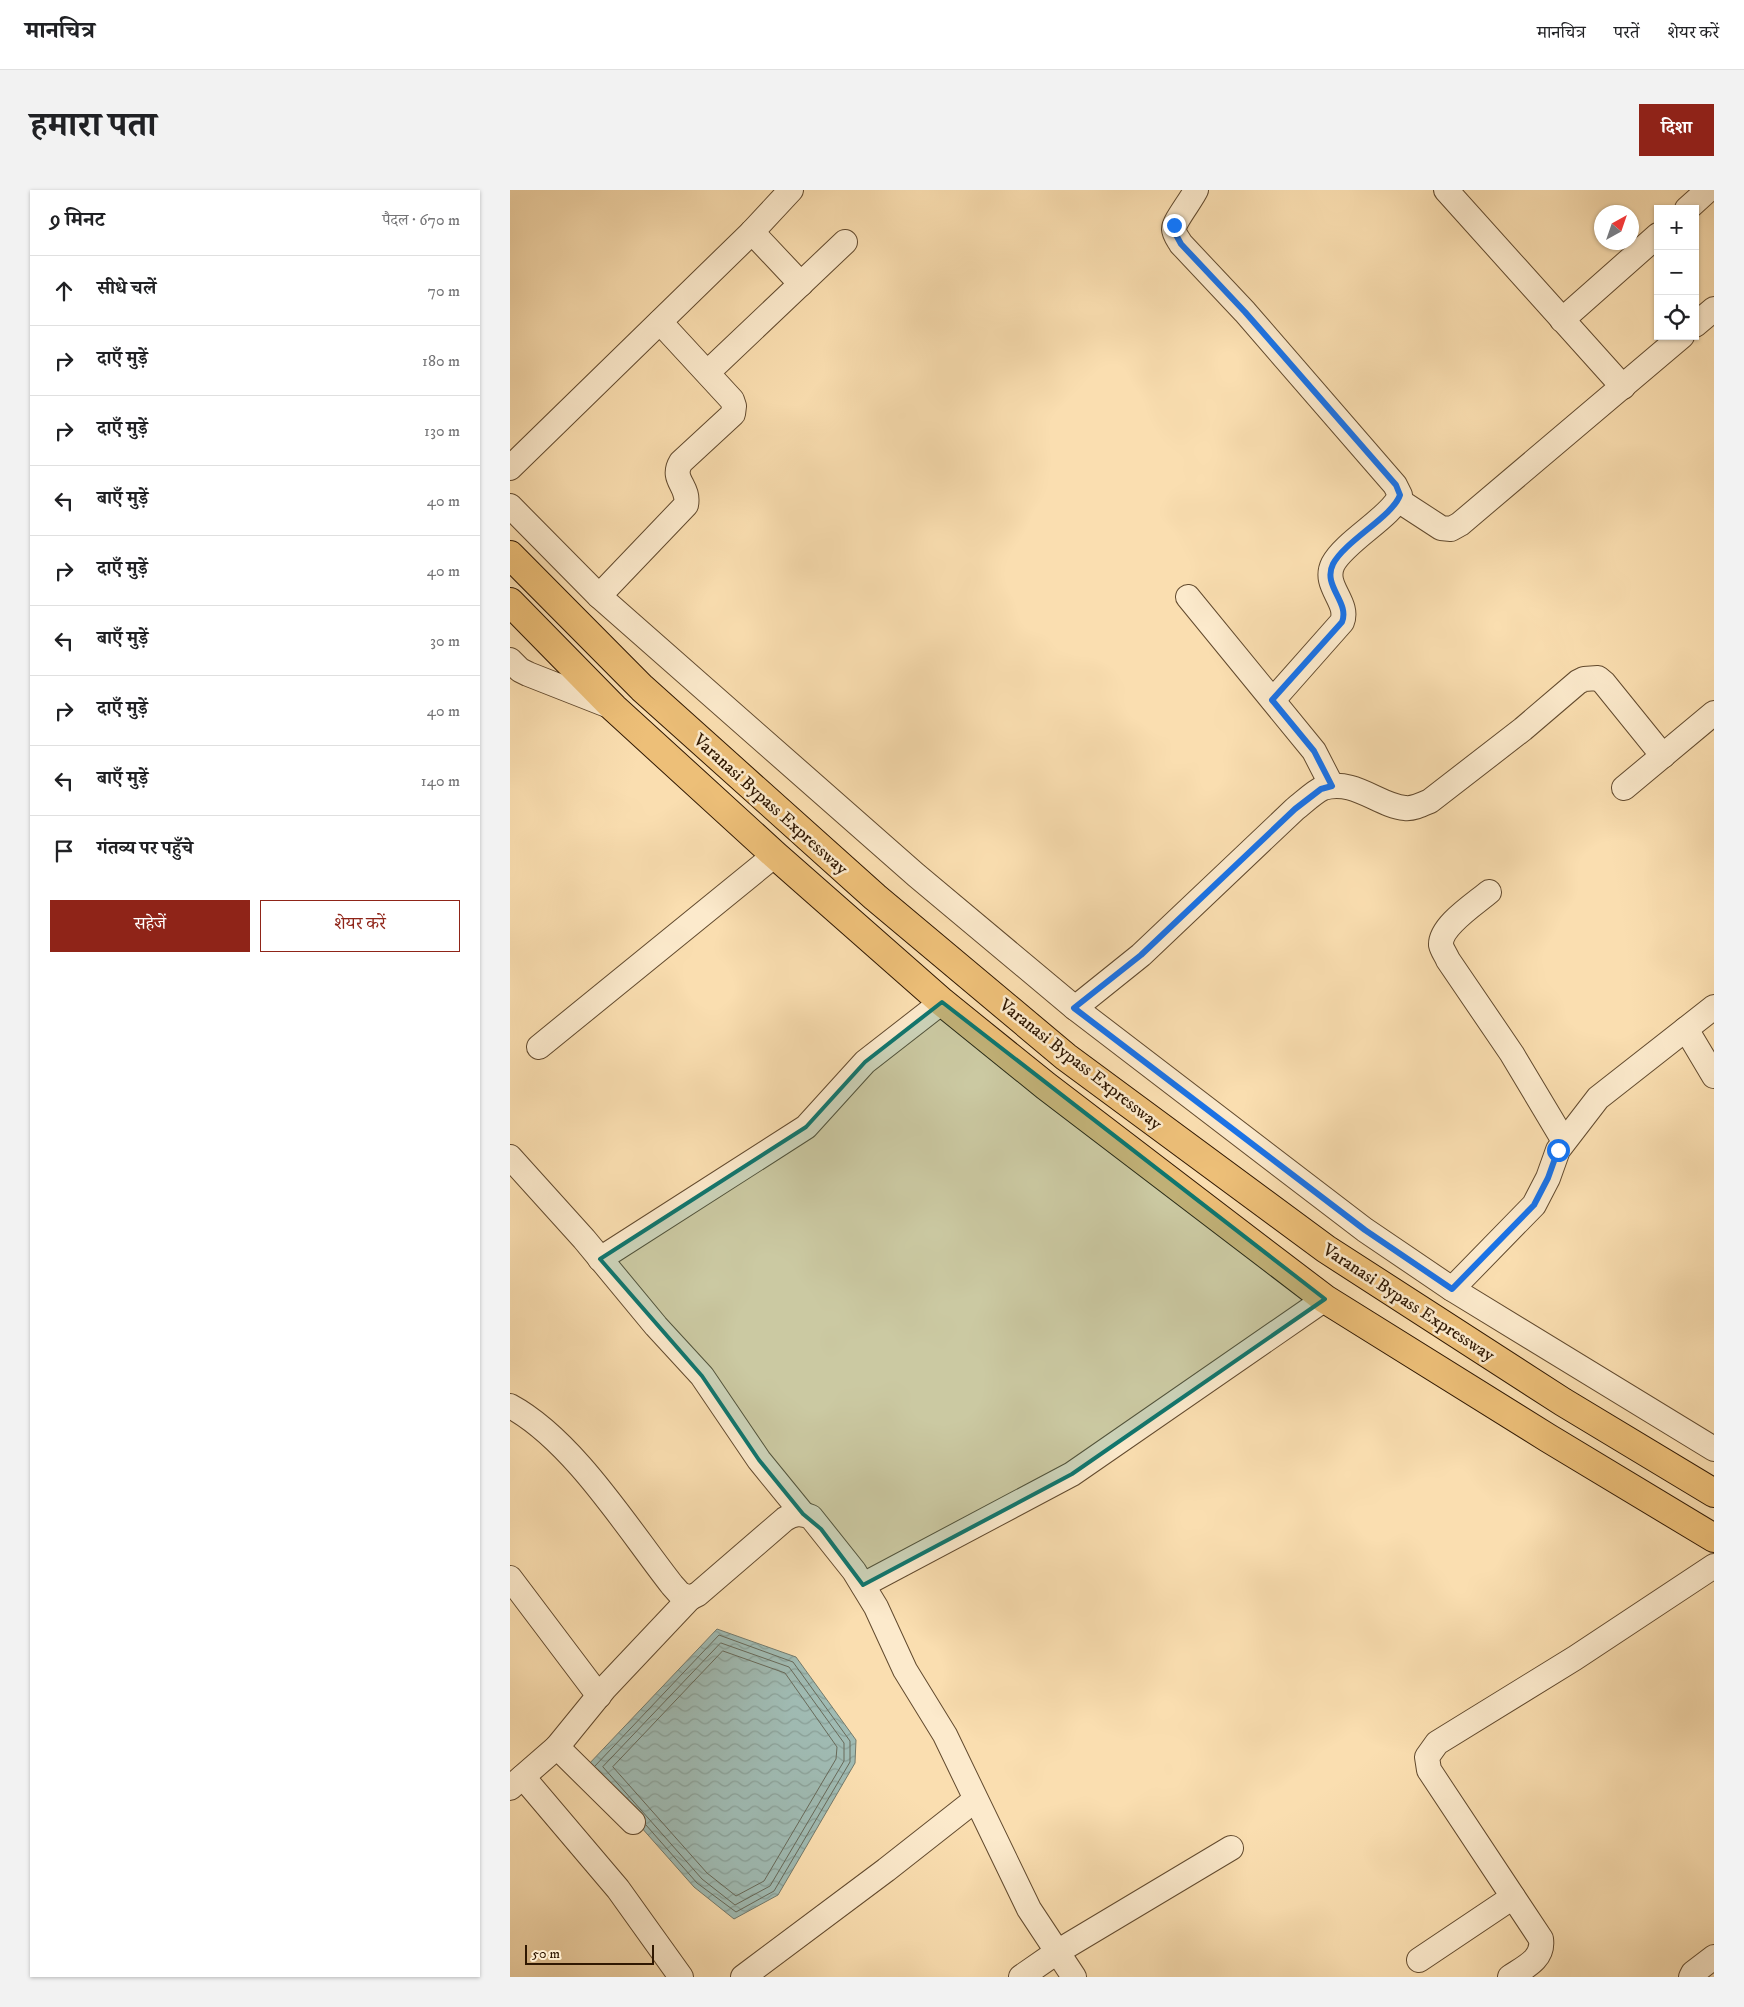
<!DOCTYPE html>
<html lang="hi">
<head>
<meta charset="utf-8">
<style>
  :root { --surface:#fff; --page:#f2f2f2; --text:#202124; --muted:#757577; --line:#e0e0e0; --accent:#8f2418 }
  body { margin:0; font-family:"IM FELL DW Pica","Noto Serif Devanagari",serif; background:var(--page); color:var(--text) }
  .controls { position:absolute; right:15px; top:15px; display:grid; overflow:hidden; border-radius:0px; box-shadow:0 1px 4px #0004 }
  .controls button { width:45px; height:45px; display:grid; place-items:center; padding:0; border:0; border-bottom:1px solid var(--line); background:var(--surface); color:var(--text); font:25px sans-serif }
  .compass { position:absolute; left:1084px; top:15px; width:45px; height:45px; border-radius:50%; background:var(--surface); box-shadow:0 1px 4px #0004; rotate:40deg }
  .scale { position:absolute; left:15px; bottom:12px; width:129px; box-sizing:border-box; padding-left:5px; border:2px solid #301802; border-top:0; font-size:14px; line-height:18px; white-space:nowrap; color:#301802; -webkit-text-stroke:4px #fceacc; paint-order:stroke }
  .stop { position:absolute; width:15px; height:15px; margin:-11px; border:4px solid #1a73e8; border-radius:50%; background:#fff }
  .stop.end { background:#1a73e8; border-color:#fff; box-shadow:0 1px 5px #0008 }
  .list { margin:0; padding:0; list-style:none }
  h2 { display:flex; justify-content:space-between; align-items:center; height:65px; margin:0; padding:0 20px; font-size:21px }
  h2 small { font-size:16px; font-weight:400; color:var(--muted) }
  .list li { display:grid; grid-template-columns:32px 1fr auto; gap:15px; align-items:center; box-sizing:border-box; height:70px; padding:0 20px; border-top:1px solid var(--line) }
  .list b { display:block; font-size:19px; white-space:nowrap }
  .list em { font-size:16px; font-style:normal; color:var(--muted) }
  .actions { display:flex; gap:10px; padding:15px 20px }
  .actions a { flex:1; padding:11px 0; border:1px solid var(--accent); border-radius:0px; text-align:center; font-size:18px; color:var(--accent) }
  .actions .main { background:var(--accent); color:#fff }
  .icon { flex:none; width:28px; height:28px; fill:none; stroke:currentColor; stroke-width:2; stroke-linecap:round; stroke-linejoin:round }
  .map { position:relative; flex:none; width:1204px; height:1787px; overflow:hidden; border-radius:0px }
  header { display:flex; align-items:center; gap:30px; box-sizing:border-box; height:70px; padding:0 25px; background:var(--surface); border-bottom:1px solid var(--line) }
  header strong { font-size:24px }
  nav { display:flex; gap:28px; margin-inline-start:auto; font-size:18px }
  .intro { display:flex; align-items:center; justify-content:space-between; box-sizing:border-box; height:120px; padding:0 30px }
  h1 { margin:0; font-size:35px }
  .button { padding:12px 22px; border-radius:0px; background:var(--accent); color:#fff; font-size:18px; font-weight:700 }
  main { display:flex; gap:30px; padding:0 30px }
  aside { flex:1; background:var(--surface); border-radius:0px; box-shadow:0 1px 4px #0004 }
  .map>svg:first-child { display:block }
</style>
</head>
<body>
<header>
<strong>मानचित्र</strong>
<nav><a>मानचित्र</a><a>परतें</a><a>शेयर करें</a></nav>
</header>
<div class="intro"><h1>हमारा पता</h1><a class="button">दिशा</a></div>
<main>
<aside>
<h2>9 मिनट<small>पैदल · 670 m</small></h2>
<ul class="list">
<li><svg class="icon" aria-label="ahead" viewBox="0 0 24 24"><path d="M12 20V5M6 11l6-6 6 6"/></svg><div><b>सीधे चलें</b></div><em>70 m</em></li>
<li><svg class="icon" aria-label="right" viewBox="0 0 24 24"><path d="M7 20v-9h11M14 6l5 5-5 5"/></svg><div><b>दाएँ मुड़ें</b></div><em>180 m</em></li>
<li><svg class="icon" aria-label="right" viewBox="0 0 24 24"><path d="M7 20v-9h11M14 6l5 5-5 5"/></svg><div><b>दाएँ मुड़ें</b></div><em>130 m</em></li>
<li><svg class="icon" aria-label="left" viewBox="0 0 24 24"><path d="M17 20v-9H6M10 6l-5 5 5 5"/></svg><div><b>बाएँ मुड़ें</b></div><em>40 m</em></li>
<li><svg class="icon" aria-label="right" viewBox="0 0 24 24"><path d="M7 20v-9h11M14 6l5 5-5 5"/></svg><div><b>दाएँ मुड़ें</b></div><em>40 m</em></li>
<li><svg class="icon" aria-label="left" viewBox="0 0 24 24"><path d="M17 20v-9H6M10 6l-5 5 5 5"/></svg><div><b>बाएँ मुड़ें</b></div><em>30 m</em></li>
<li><svg class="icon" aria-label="right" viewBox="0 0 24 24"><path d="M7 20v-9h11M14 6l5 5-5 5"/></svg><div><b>दाएँ मुड़ें</b></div><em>40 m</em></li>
<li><svg class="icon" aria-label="left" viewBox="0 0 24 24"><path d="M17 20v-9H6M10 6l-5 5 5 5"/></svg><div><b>बाएँ मुड़ें</b></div><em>140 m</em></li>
<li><svg class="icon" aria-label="arrive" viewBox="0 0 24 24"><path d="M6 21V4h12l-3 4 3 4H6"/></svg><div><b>गंतव्य पर पहुँचे</b></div></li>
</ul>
<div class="actions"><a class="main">सहेजें</a><a>शेयर करें</a></div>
</aside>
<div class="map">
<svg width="1204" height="1787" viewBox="0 0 1204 1787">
  <defs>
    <pattern id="water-waves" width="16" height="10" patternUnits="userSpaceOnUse" patternTransform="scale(1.25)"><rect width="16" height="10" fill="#a0bbb3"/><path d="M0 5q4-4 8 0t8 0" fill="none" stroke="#8aa098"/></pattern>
  </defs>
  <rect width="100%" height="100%" fill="#fadeb0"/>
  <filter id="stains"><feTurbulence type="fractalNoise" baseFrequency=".004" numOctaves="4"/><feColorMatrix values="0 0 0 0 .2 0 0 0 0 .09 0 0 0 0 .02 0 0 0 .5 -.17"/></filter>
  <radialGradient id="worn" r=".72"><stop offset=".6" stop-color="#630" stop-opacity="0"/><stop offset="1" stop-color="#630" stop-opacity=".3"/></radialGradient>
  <path fill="url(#water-waves)" stroke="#737a6c" d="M207,1439L286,1467L346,1550L345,1573L268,1705L224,1729L184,1697L77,1576Z"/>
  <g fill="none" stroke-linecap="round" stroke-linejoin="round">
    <g stroke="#686a5a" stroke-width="1">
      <path d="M211,1453L279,1477L334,1553V1571L260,1696L225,1715L192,1689L93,1577Z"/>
      <path d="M213,1461L275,1483L327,1557L326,1569L254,1691L226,1706L197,1683L103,1577Z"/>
      <path d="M85,1576L209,1445L283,1472L340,1551V1572L264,1701L226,1722L187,1693L136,1635"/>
    </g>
    <defs>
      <g id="minor">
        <path d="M686,0C682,9 663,33 664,39C664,44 668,49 671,54L735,122L885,295L890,305C883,326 835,351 823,374C812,396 840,412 832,432L763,510"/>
        <path d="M936,0L1113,197"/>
        <path d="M1177,19L1198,0"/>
        <path d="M242,42L291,94"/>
        <path d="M1052,130L1148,45"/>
        <path d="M1185,135L1204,119"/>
        <path d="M198,182L335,52"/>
        <path d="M0,278L242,42L281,0"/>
        <path d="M888,310L931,338L941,339L950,334L1172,146"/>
        <path d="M0,316L89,406L406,685L565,818L855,1040L942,1099L1204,1259"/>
        <path d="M89,406L176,315C180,296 160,290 171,272L223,224L224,216L222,210L150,132"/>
        <path d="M678,407L804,561L822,596"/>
        <path d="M0,470L10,480L18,484L102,517"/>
        <path d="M1114,598L1204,523"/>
        <path d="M979,702C965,714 930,736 931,755C932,760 936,765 938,770L1002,864L1054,951"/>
        <path d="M565,818L631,765L785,619C794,612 804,602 813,598C844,588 869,616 895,618C903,619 913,614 920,611L1013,539L1068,492L1074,489L1088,488L1094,493L1153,566"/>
        <path d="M1176,839L1204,886"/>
        <path d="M29,857L265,665"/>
        <path d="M0,967L74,1049L146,1136L192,1186L249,1270L293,1324"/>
        <path d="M90,1069L296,937L355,872L432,812"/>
        <path d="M942,1099L1024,1015L1038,988L1048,960L1088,908L1204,817"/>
        <path d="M0,1216C63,1250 118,1339 162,1395L170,1404L180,1408L188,1404L275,1329C285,1323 291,1323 301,1327L344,1381L366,1417L395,1480L435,1545L519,1719L564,1787"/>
        <path d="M0,1388L89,1506"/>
        <path d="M353,1395L562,1284L815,1109"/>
        <path d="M47,1557L123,1632"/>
        <path d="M13,1587L108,1699L171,1787"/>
        <path d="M0,1598L47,1557L95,1498L180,1408"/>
        <path d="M909,1770L1003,1707"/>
        <path d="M233,1787L376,1680L465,1610"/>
        <path d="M511,1787L547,1762L721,1658"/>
        <path d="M1000,1787C1015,1777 1034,1769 1031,1749L919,1580L917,1567L927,1553L1065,1468L1204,1376"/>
        <path d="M1181,1787L1183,1783L1204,1767"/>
      </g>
      <g id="highway">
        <path d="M0,365L132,498L365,707L556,867L816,1059L1053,1212L1204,1303"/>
        <path d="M0,412L104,518L265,665L432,812L536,896L815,1109L1038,1248L1204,1348"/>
      </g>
    </defs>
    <use href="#minor" stroke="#624a2e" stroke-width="26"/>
    <use href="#highway" stroke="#301802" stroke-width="30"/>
    <use href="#minor" stroke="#fceacc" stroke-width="24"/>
    <use href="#highway" stroke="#edbf78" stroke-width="28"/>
  </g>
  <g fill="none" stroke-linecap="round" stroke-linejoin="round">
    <path stroke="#1a73e8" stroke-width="6" d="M664,35V41L671,54L735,122L886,295L890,305C883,326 835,351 823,374C812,396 840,412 832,432L762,510L804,561L822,596L811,599L785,619L631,765L564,818L855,1040L942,1099L1024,1015L1038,988L1048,960"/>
  </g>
  <path fill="#0f766e" fill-opacity="0.2" stroke="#0f766e" stroke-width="4" stroke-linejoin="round" d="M432,812L815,1109L562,1284L353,1395L311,1339L293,1324L249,1270L192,1186L90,1069L296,937L355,872Z"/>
  <g text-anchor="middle" stroke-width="5" stroke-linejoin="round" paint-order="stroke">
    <g font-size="18" fill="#301802" stroke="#fceacc">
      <text transform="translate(261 614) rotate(42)" y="6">Varanasi Bypass Expressway</text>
      <text transform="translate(571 874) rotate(38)" y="6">Varanasi Bypass Expressway</text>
      <text transform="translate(899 1112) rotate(33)" y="6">Varanasi Bypass Expressway</text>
    </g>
  </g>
  <rect width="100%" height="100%" filter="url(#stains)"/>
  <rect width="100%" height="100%" fill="url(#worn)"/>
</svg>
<div class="controls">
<button>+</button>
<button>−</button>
<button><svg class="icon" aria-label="locate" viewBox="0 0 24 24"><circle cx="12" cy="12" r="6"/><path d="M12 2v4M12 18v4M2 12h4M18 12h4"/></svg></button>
</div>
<svg class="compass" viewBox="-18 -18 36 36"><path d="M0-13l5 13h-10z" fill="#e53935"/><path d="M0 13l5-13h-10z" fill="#757577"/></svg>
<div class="scale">50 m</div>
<div class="stop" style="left:1048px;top:960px"></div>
<div class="stop end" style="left:664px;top:35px"></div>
</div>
</main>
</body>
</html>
